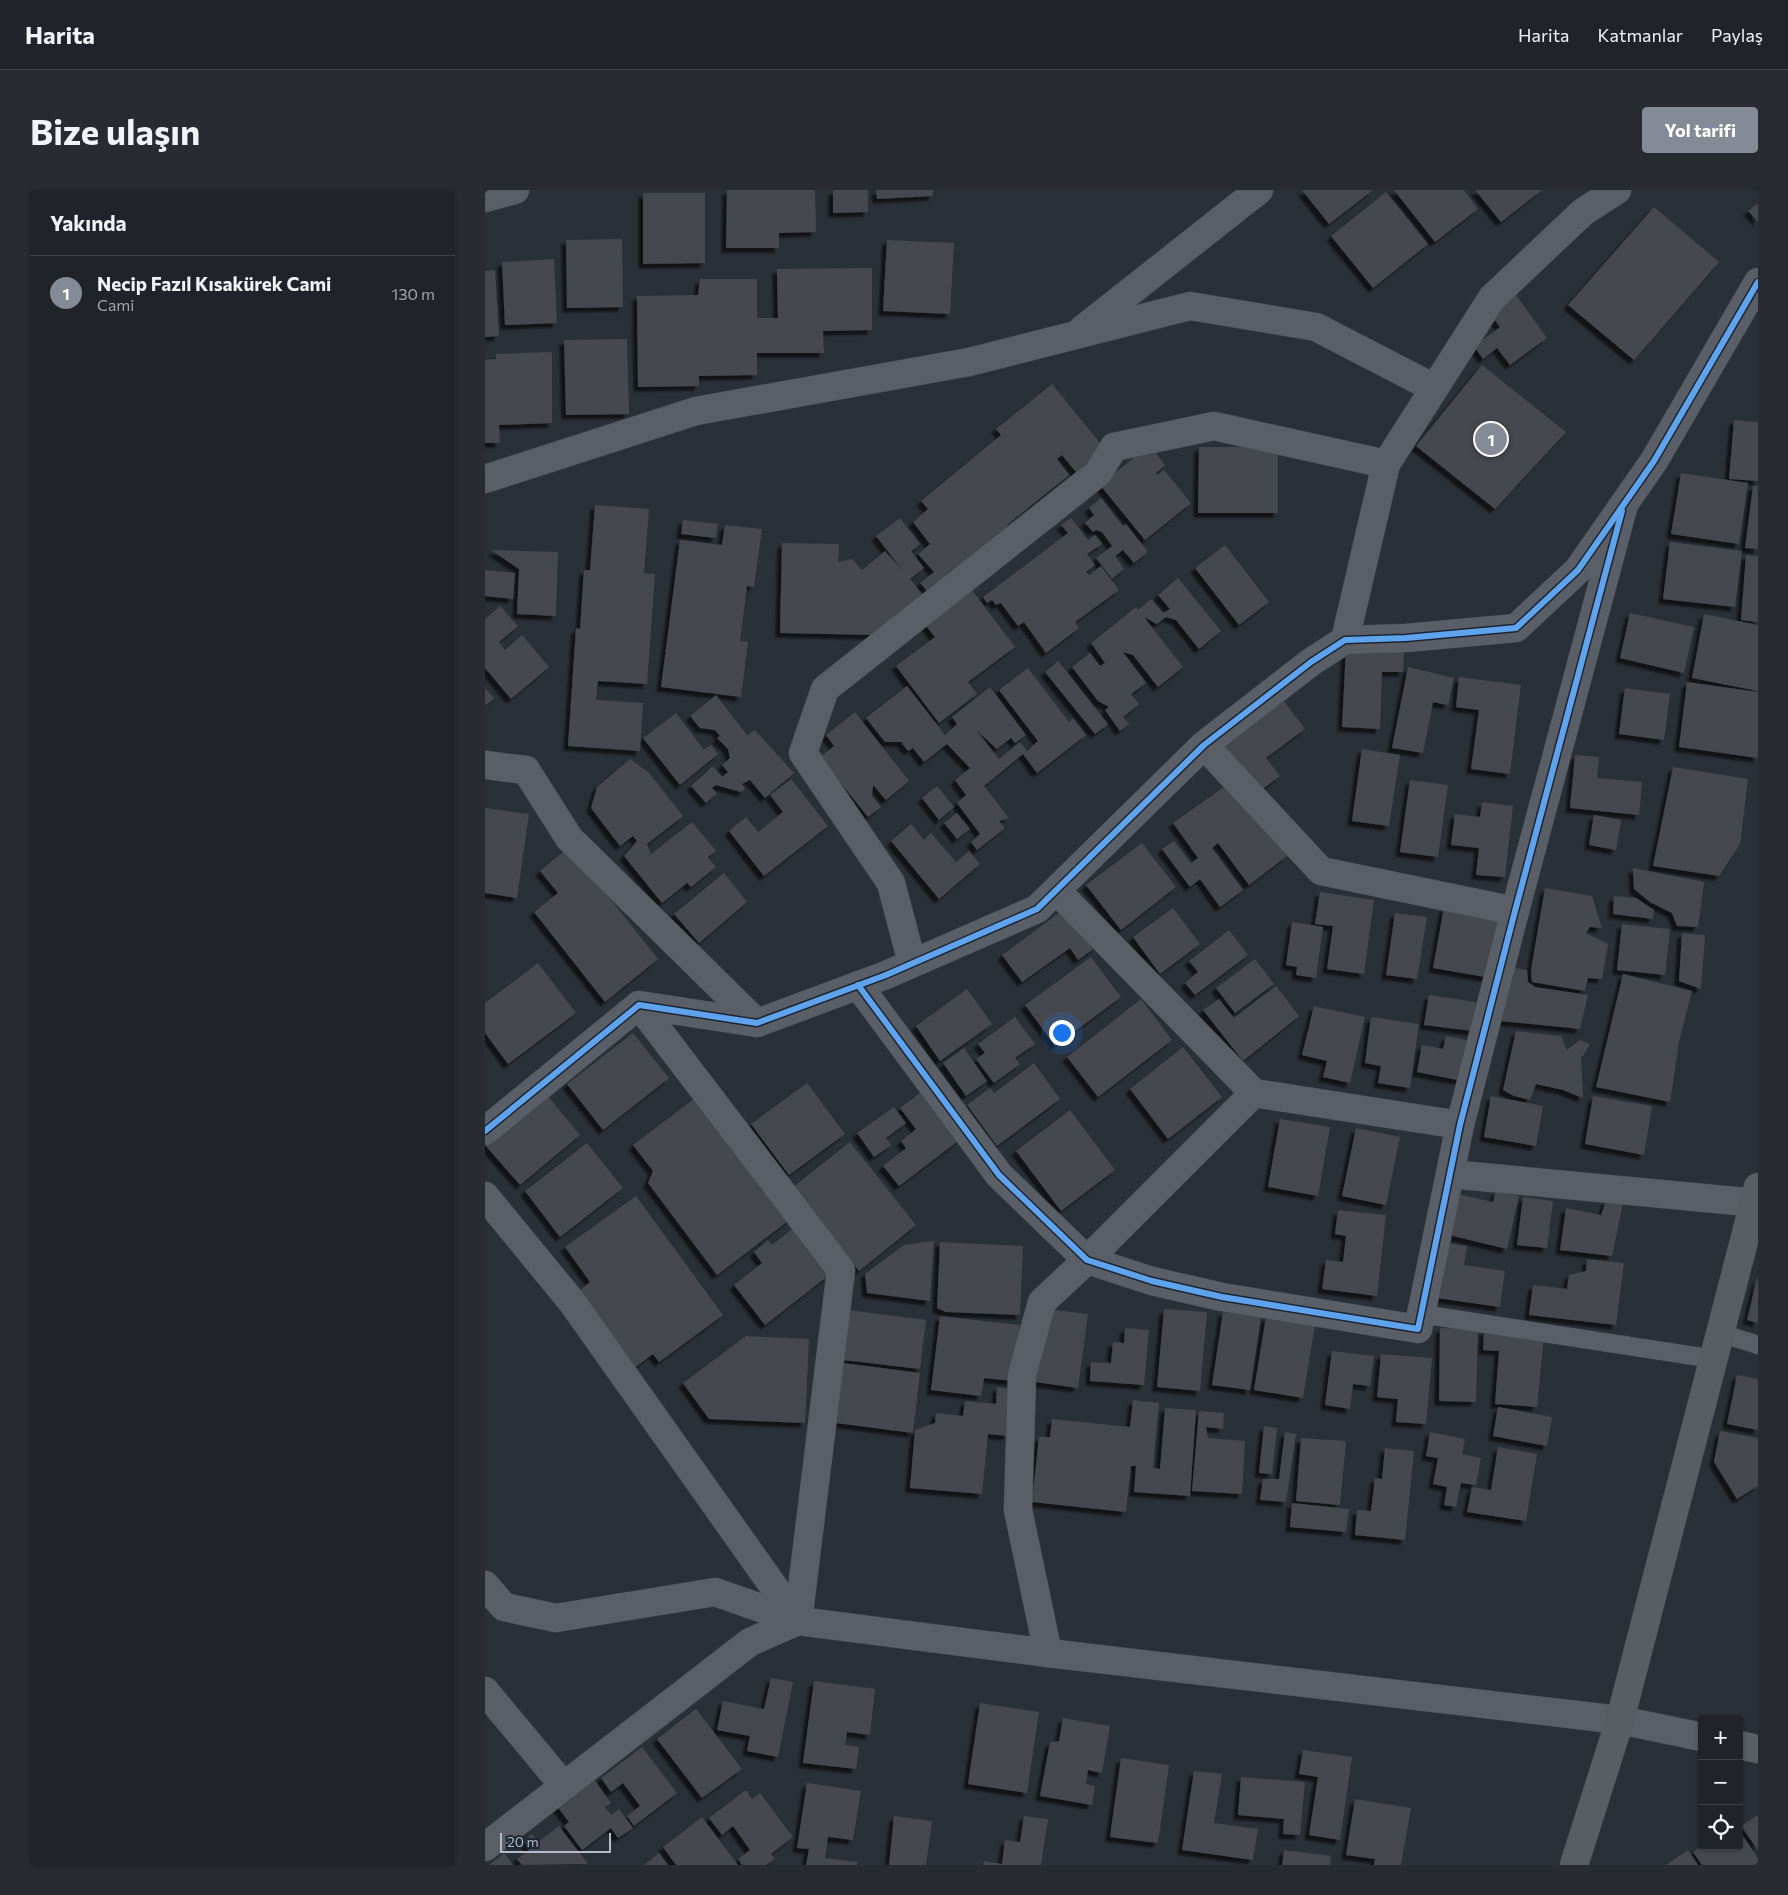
<!DOCTYPE html>
<html lang="tr">
<head>
<meta charset="utf-8">
<style>
  :root { --surface:#20242a; --page:#282c32; --text:#f1f3f6; --muted:#a2a4a8; --line:#3d4147; --accent:#848b96 }
  body { margin:0; font-family:Commissioner,sans-serif; background:var(--page); color:var(--text) }
  .controls { position:absolute; right:15px; bottom:15px; display:grid; overflow:hidden; border-radius:5px; box-shadow:0 1px 4px #0004 }
  .controls button { width:45px; height:45px; display:grid; place-items:center; padding:0; border:0; border-bottom:1px solid var(--line); background:var(--surface); color:var(--text); font:25px sans-serif }
  .scale { position:absolute; left:15px; bottom:12px; width:111px; box-sizing:border-box; padding-left:5px; border:2px solid #b4bcc9; border-top:0; font-size:14px; line-height:18px; white-space:nowrap; color:#b4bcc9; -webkit-text-stroke:4px #1d2633; paint-order:stroke }
  .you { position:absolute; left:576px; top:842px; width:18px; height:18px; margin:-12px; border:4px solid #fff; border-radius:50%; background:#1a73e8; box-shadow:0 0 0 8px #1a73e833 }
  .badge { display:grid; place-items:center; width:32px; height:32px; border-radius:50%; background:var(--accent); color:#fff; font-size:16px; font-weight:700 }
  .pin { position:absolute; translate:-50% -50%; border:2px solid #fff; box-shadow:0 1px 5px #0006 }
  .list { margin:0; padding:0; list-style:none }
  h2 { display:flex; justify-content:space-between; align-items:center; height:65px; margin:0; padding:0 20px; font-size:21px }
  h2 small { font-size:16px; font-weight:400; color:var(--muted) }
  .list li { display:grid; grid-template-columns:32px 1fr auto; gap:15px; align-items:center; box-sizing:border-box; height:75px; padding:0 20px; border-top:1px solid var(--line) }
  .list b { display:block; font-size:19px; white-space:nowrap }
  .list p { margin:0; font-size:16px; white-space:nowrap; color:var(--muted) }
  .list em { font-size:16px; font-style:normal; color:var(--muted) }
  .icon { flex:none; width:28px; height:28px; fill:none; stroke:currentColor; stroke-width:2; stroke-linecap:round; stroke-linejoin:round }
  .map { position:relative; flex:none; width:1273px; height:1675px; overflow:hidden; border-radius:5px }
  header { display:flex; align-items:center; gap:30px; box-sizing:border-box; height:70px; padding:0 25px; background:var(--surface); border-bottom:1px solid var(--line) }
  header strong { font-size:24px }
  nav { display:flex; gap:28px; margin-inline-start:auto; font-size:18px }
  .intro { display:flex; align-items:center; justify-content:space-between; box-sizing:border-box; height:120px; padding:0 30px }
  h1 { margin:0; font-size:35px }
  .button { padding:12px 22px; border-radius:5px; background:var(--accent); color:#fff; font-size:18px; font-weight:700 }
  main { display:flex; gap:30px; padding:0 30px }
  aside { flex:1; background:var(--surface); border-radius:5px; box-shadow:0 1px 4px #0004 }
  .map>svg:first-child { display:block }
</style>
</head>
<body>
<header>
<strong>Harita</strong>
<nav><a>Harita</a><a>Katmanlar</a><a>Paylaş</a></nav>
</header>
<div class="intro"><h1>Bize ulaşın</h1><a class="button">Yol tarifi</a></div>
<main>
<aside>
<h2>Yakında<small></small></h2>
<ul class="list">
<li><span class="badge">1</span><div><b>Necip Fazıl Kısakürek Cami</b><p>Cami</p></div><em>130 m</em></li>
</ul>
</aside>
<div class="map">
<svg width="1273" height="1675" viewBox="0 0 1273 1675">
  <defs>
    <filter id="shadow"><feDropShadow dx="-4.5" dy="4.5" stdDeviation="1" flood-color="#0009"/></filter>
  </defs>
  <rect width="100%" height="100%" fill="#2a3038"/>
  <g fill="#444950" filter="url(#shadow)">
    <path d="M242,0H330L331,42L294,43V58H241Z"/>
    <path d="M348,0H383V22L348,23Z"/>
    <path d="M391,0H448V6L392,9Z"/>
    <path d="M817,0H888L844,34Z"/>
    <path d="M909,0H979L993,19L950,52Z"/>
    <path d="M990,0H1057L1016,32Z"/>
    <path d="M901,2L943,54L888,98L846,46Z"/>
    <path d="M158,3H220V73L158,74Z"/>
    <path d="M1273,13V32L1263,21Z"/>
    <path d="M1169,17L1234,72L1149,170L1083,115Z"/>
    <path d="M137,49L138,117L82,118L81,50Z"/>
    <path d="M402,50L469,53L465,124L398,121Z"/>
    <path d="M69,69L72,133L20,135L17,72Z"/>
    <path d="M387,78V140L338,141L339,163H272V185L214,186V196L153,197L152,106L213,105L215,89H272V128H293L292,79Z"/>
    <path d="M10,80L14,146L0,147V81Z"/>
    <path d="M1028,101L1062,148L1025,175L1012,158L998,169L989,156L1015,137L1002,120Z"/>
    <path d="M142,149L144,224L81,225L79,150Z"/>
    <path d="M67,162V233L14,235L15,253H0V170L11,169V164Z"/>
    <path d="M997,175L1081,242L1010,319L931,256Z"/>
    <path d="M567,194L620,259L591,282L577,265L572,269L584,285L522,335L529,343L448,408L435,393L449,382L433,364L445,354L428,332L443,319L436,311L516,245L511,239Z"/>
    <path d="M1249,230L1273,232V291L1244,289Z"/>
    <path d="M714,257H793V323H713Z"/>
    <path d="M661,258L666,265L670,262L680,275L671,283L672,285L679,280L706,313L660,350L615,295Z"/>
    <path d="M1196,283L1263,293L1254,354L1186,344Z"/>
    <path d="M1268,296H1273V359L1260,358Z"/>
    <path d="M616,308L638,336L641,334L663,362L649,373L638,360L630,366L639,379L627,389L611,368L627,356L617,342L611,340L608,342L600,333L609,325L604,318Z"/>
    <path d="M110,315L164,319L159,383L170,384L162,494L113,491L111,510L158,513L155,561L83,556L91,438L95,439L99,380H105Z"/>
    <path d="M415,328L435,354L426,361L439,378L425,389L438,405L391,445L295,443L297,353L354,354L353,372L367,369L377,380L400,361L418,381L391,346Z"/>
    <path d="M586,328L603,350L610,345L617,354L602,364L610,375L601,382L604,385L616,376L634,400L590,432L594,438L561,463L539,432L533,436L516,413L511,415L507,410L502,413L498,407L583,343L576,335Z"/>
    <path d="M198,330L233,334L231,348L196,344Z"/>
    <path d="M240,335L277,339L269,397L262,396L255,451L263,452L256,507L176,497L195,350L237,355Z"/>
    <path d="M1185,352L1257,361L1250,417L1178,409Z"/>
    <path d="M740,355L784,412L754,435L710,378Z"/>
    <path d="M6,360L73,362L71,426L32,424L34,379Z"/>
    <path d="M1261,365L1273,366V432L1256,430Z"/>
    <path d="M0,380L30,383L28,409L0,406Z"/>
    <path d="M693,388L736,441L714,459L691,430L681,427L672,434L659,427L698,477L673,497L648,465L638,462L661,493L646,504L654,514L638,527L644,534L635,541L620,520L624,517L613,511L587,477L605,463L615,476L620,473L606,453L651,417L653,420L666,409L678,423L685,419L673,405Z"/>
    <path d="M484,396L530,457L483,492L492,504L454,533L411,476L450,447L437,431Z"/>
    <path d="M15,416L33,436L14,452L20,460L37,445L64,477L26,509L0,478V429Z"/>
    <path d="M1145,423L1209,437L1199,483L1135,468Z"/>
    <path d="M1219,424L1273,435V501L1207,488Z"/>
    <path d="M861,458L919,461L918,482H897L895,539L857,537Z"/>
    <path d="M573,471L623,534L610,544L560,482Z"/>
    <path d="M923,477L969,488L963,515L948,512L938,563L907,558Z"/>
    <path d="M543,478L584,532L588,528L601,545L552,583L538,564L499,596L524,628L514,631L520,638L492,660L486,652L495,644L472,613L481,605L470,590L485,578L462,554L439,572L428,558L423,561L416,552H400L381,528L422,496L460,545L472,534L467,527L505,497L541,545L530,553L526,548L512,559L492,541L514,569L535,552L542,561L553,551L514,500Z"/>
    <path d="M974,487L1036,495L1025,584L986,579L994,520L971,517Z"/>
    <path d="M1202,492L1273,502V568L1194,557Z"/>
    <path d="M0,498L9,508L0,516Z"/>
    <path d="M1140,498L1185,504L1179,550L1134,544Z"/>
    <path d="M231,505L262,545L270,540L309,583L280,608L265,590L257,594L260,599L256,602L231,595L227,598L232,603L221,613L206,596L228,576L237,587L243,582L237,575L245,568L243,559L232,548L235,546L230,540L215,538L205,526Z"/>
    <path d="M796,507L820,539L781,568L795,586L770,605L732,554Z"/>
    <path d="M370,522L424,591L401,610L388,595L387,606L396,617L383,627L335,567L349,556L341,545Z"/>
    <path d="M191,523L219,560L226,555L233,564L195,595L158,548Z"/>
    <path d="M877,559L915,565L904,636L867,631Z"/>
    <path d="M1090,565L1114,567L1112,588L1157,592L1154,625L1085,618Z"/>
    <path d="M145,569L164,583L198,626L162,654L166,664L207,632L231,661L223,667L231,677L206,697L202,693L177,713L139,666L152,651L148,646L135,656L106,618L112,597Z"/>
    <path d="M1188,577L1263,589L1255,654L1234,686L1168,676Z"/>
    <path d="M306,589L343,636L279,686L244,641L261,627L273,642L298,622L285,605Z"/>
    <path d="M925,590L963,595L953,667L915,662Z"/>
    <path d="M746,592L802,666L764,695L733,653L727,658L758,700L735,717L715,689L705,697L677,659L689,651L706,673L713,668L688,633Z"/>
    <path d="M452,596L469,617L454,630L437,608Z"/>
    <path d="M997,612L1028,616L1020,687L991,685L994,658L966,655L970,624L995,627Z"/>
    <path d="M0,618L44,624L32,708L0,703Z"/>
    <path d="M472,623L485,639L472,649L459,633Z"/>
    <path d="M1109,625L1136,630L1131,660L1104,655Z"/>
    <path d="M426,634L439,650L446,643L471,672L484,661L495,674L454,709L406,651Z"/>
    <path d="M657,653L691,697L636,740L601,695Z"/>
    <path d="M84,657L173,769L120,812L49,722L73,703L55,681Z"/>
    <path d="M1148,678L1219,692L1213,737L1192,736L1187,723L1165,712L1149,699Z"/>
    <path d="M239,683L262,712L214,753L189,724Z"/>
    <path d="M1060,698L1107,706L1117,738L1105,737L1101,743L1123,754L1117,789L1103,788L1100,801L1047,792L1046,780Z"/>
    <path d="M835,702L889,710L879,784L842,779L848,736L830,734Z"/>
    <path d="M1129,706L1151,708L1169,720L1168,729L1128,724Z"/>
    <path d="M582,717L611,757L593,770L585,758L537,792L517,765Z"/>
    <path d="M959,717L1017,727L1006,788L948,778Z"/>
    <path d="M688,718L715,754L675,784L648,747Z"/>
    <path d="M910,723L942,727L932,789L901,785Z"/>
    <path d="M807,732L838,737L831,788L811,785L812,777L801,775Z"/>
    <path d="M1137,734L1185,739L1180,785L1132,780Z"/>
    <path d="M744,740L763,765L710,805L700,793L713,782L704,771Z"/>
    <path d="M1197,743L1220,745L1216,799L1194,791Z"/>
    <path d="M606,767L636,807L570,856L540,815Z"/>
    <path d="M770,769L789,794L750,823L731,798Z"/>
    <path d="M53,773L91,823L23,874L0,843V813Z"/>
    <path d="M1027,777L1042,780L1043,792L1050,797L1103,805L1095,839L1016,831Z"/>
    <path d="M1138,784L1207,801L1194,852L1185,912L1111,897Z"/>
    <path d="M791,796L814,826L758,871L718,820L734,809L749,828Z"/>
    <path d="M482,799L507,834L455,871L431,836Z"/>
    <path d="M944,805L991,812L988,841L939,835Z"/>
    <path d="M656,809L687,850L613,907L582,867Z"/>
    <path d="M829,816L880,827L865,893L838,887L842,871L817,865Z"/>
    <path d="M530,827L550,854L530,868L535,874L509,893L491,869L500,863L493,854Z"/>
    <path d="M886,827L934,834L925,898L893,893L896,876L880,873Z"/>
    <path d="M1031,841L1076,846L1082,860L1095,850L1105,854L1096,869L1098,908L1078,900L1051,894L1045,910L1029,906L1018,900Z"/>
    <path d="M148,843L184,888L118,940L82,894Z"/>
    <path d="M961,846L986,851L978,891L932,882L937,855L958,859Z"/>
    <path d="M698,857L737,907L683,949L645,899Z"/>
    <path d="M479,858L502,891L481,906L458,873Z"/>
    <path d="M549,873L575,909L512,956L482,915L505,898L509,903Z"/>
    <path d="M322,893L360,944L304,985L266,934Z"/>
    <path d="M443,897L481,945L414,996L398,976L421,958L416,951L431,939L415,918Z"/>
    <path d="M61,904L95,945L35,995L0,955Z"/>
    <path d="M214,905L307,1028L232,1085L163,993L168,981L148,955Z"/>
    <path d="M1006,906L1058,916L1051,956L999,947Z"/>
    <path d="M1108,906L1167,916L1159,965L1100,954Z"/>
    <path d="M409,917L421,933L401,948L406,955L389,967L372,943Z"/>
    <path d="M585,920L630,980L576,1021L531,961Z"/>
    <path d="M795,929L845,937L833,1006L783,997Z"/>
    <path d="M871,938L915,947L901,1015L857,1006Z"/>
    <path d="M365,952L431,1035L374,1081L308,997Z"/>
    <path d="M102,953L138,998L75,1047L40,1001Z"/>
    <path d="M1011,1001L1034,1006L1022,1059L964,1045L972,1004L1008,1012Z"/>
    <path d="M151,1006L238,1125L174,1172L168,1164L144,1182L88,1105L105,1092L80,1057Z"/>
    <path d="M1038,1007L1068,1011L1062,1058L1032,1055Z"/>
    <path d="M1121,1011L1138,1013L1127,1066L1075,1060L1081,1018L1116,1025Z"/>
    <path d="M853,1020L901,1025L892,1106L837,1099L841,1070L858,1072L861,1046L850,1044Z"/>
    <path d="M308,1038L344,1085L280,1135L249,1095L277,1073L269,1062L283,1050L287,1055Z"/>
    <path d="M449,1051L445,1111L382,1103L380,1084L419,1055Z"/>
    <path d="M455,1052L538,1056L535,1125L461,1122L452,1118Z"/>
    <path d="M961,1053L982,1056L979,1075L1020,1081L1015,1117L952,1108Z"/>
    <path d="M1102,1069L1139,1073L1131,1135L1044,1125L1048,1095L1082,1099L1084,1085L1101,1081Z"/>
    <path d="M1272,1088H1273V1133L1262,1130Z"/>
    <path d="M356,1119L441,1130L435,1179L350,1169Z"/>
    <path d="M560,1119L603,1124L593,1198L550,1192Z"/>
    <path d="M679,1119L722,1122L715,1201L672,1197Z"/>
    <path d="M738,1122L776,1127L765,1200L727,1195Z"/>
    <path d="M455,1126L535,1135L528,1191L499,1188L496,1206L446,1200Z"/>
    <path d="M781,1127L830,1135L818,1208L769,1200Z"/>
    <path d="M640,1138L664,1140L659,1195L605,1191L606,1172L626,1173L628,1152L639,1153Z"/>
    <path d="M955,1138L993,1139L991,1212L954,1211Z"/>
    <path d="M999,1141L1059,1146L1052,1217L1010,1214L1014,1161L998,1160Z"/>
    <path d="M261,1146L324,1149L320,1233L224,1229L198,1193Z"/>
    <path d="M847,1161L889,1166L885,1196L868,1194L865,1219L840,1215Z"/>
    <path d="M896,1164L947,1168L941,1234L911,1232L913,1209L892,1207Z"/>
    <path d="M358,1173L435,1183L428,1243L351,1233Z"/>
    <path d="M1252,1185L1273,1189V1240L1242,1234Z"/>
    <path d="M512,1197L528,1199L523,1246L503,1244L497,1304L425,1298L430,1240L450,1233L451,1223L478,1226L480,1211L511,1214Z"/>
    <path d="M648,1210L674,1213L668,1278L675,1279L680,1218L711,1220L705,1306L649,1302L651,1276H646L641,1322L547,1312L554,1247H565L567,1229L645,1237Z"/>
    <path d="M1013,1217L1067,1227L1062,1256L1008,1246Z"/>
    <path d="M714,1221L739,1223L738,1239L721,1237L723,1248L760,1251L757,1304L707,1301Z"/>
    <path d="M779,1236L792,1238L787,1284L774,1283Z"/>
    <path d="M1235,1241L1273,1248V1296L1252,1309L1229,1272Z"/>
    <path d="M800,1242L811,1244L801,1312L775,1310L778,1289H794Z"/>
    <path d="M945,1242L980,1249L977,1264L996,1268L991,1295L976,1293L971,1317L959,1315L962,1297L948,1294L953,1268L941,1266Z"/>
    <path d="M816,1248L861,1251L855,1315L811,1311Z"/>
    <path d="M1013,1257L1052,1264L1041,1331L982,1322L987,1297L1006,1300Z"/>
    <path d="M900,1258L929,1261L920,1350L870,1345L872,1320L886,1321L890,1288L897,1289Z"/>
    <path d="M807,1313L864,1319L861,1342L805,1337Z"/>
    <path d="M286,1488L308,1492L293,1567L262,1561L265,1546L232,1540L238,1511L279,1519Z"/>
    <path d="M329,1491L390,1499L385,1545L362,1542L360,1555L374,1557L371,1579L318,1573Z"/>
    <path d="M495,1513L554,1522L542,1603L483,1594Z"/>
    <path d="M211,1519L257,1579L217,1608L172,1549Z"/>
    <path d="M578,1528L625,1536L617,1583L603,1580L601,1594L610,1596L607,1615L555,1606L565,1552L574,1551Z"/>
    <path d="M157,1557L192,1603L149,1636L142,1626L155,1616L138,1593L126,1602L116,1588Z"/>
    <path d="M818,1560L867,1567L855,1650L824,1645L833,1587L814,1584Z"/>
    <path d="M636,1568L684,1575L673,1653L625,1647Z"/>
    <path d="M709,1581L737,1584L729,1633L773,1639L768,1670L697,1660Z"/>
    <path d="M756,1587L820,1592L815,1645L798,1644L799,1629L753,1625Z"/>
    <path d="M108,1588L126,1613L120,1617L126,1625L134,1619L148,1638L133,1648L126,1638L97,1660L79,1636L84,1632L71,1615Z"/>
    <path d="M322,1593L376,1601L368,1650L343,1647L340,1668L372,1672V1675H321L324,1659L312,1658Z"/>
    <path d="M261,1600L267,1609L275,1603L308,1647L286,1664L290,1669L281,1675H257L253,1669L265,1660L248,1636L237,1645L224,1628Z"/>
    <path d="M870,1609L926,1618L916,1675H889L890,1669L861,1665Z"/>
    <path d="M1273,1625V1660L1256,1636Z"/>
    <path d="M409,1626L447,1631L441,1675H404Z"/>
    <path d="M539,1626L563,1629L556,1675H498L499,1671L517,1674L520,1650L535,1652Z"/>
    <path d="M217,1627L253,1675H191L178,1657Z"/>
    <path d="M74,1636L103,1674L37,1675L32,1669L45,1659L38,1651L47,1644L53,1652Z"/>
    <path d="M1254,1640L1273,1668V1675H1217L1208,1662L1217,1656H1254Z"/>
    <path d="M799,1660L846,1666L845,1675H797Z"/>
    <path d="M1203,1660L1213,1675H1181Z"/>
    <path d="M19,1663L28,1675H4Z"/>
    <path d="M174,1663L183,1675H159Z"/>
  </g>
  <g fill="none" stroke-linecap="round" stroke-linejoin="round">
    <defs>
      <g id="service">
        <path d="M936,1124L1229,1169"/>
        <path d="M1235,1143L1273,1155"/>
      </g>
      <g id="minor">
        <path d="M598,139L774,0"/>
        <path d="M0,289L211,221L484,172L705,116L831,137L949,198"/>
        <path d="M860,450L901,274L1007,108L1098,22L1132,0"/>
        <path d="M719,555L836,681L1030,721"/>
        <path d="M0,575L41,580L84,648L272,833"/>
        <path d="M572,701L769,903L975,935"/>
        <path d="M427,773L406,693L318,563L340,499L613,283L629,257L729,236L901,274"/>
        <path d="M373,795L514,985L602,1070L667,1091L737,1107L933,1139L975,935L1030,721L1138,318"/>
        <path d="M965,984L1273,1013"/>
        <path d="M0,1395L19,1417L71,1428L230,1402L313,1431L356,1080L154,815"/>
        <path d="M563,1463L533,1320L537,1185L557,1112L602,1070L769,903"/>
        <path d="M0,1501L79,1596"/>
        <path d="M1135,1530L1217,1547"/>
        <path d="M1254,1555L1273,1559"/>
      </g>
      <g id="tertiary">
        <path d="M0,8L30,0"/>
        <path d="M0,941L154,815L272,833L401,785L552,719L719,555L826,472L860,450L921,448L1031,438L1093,380L1169,271L1273,92"/>
        <path d="M0,1006L87,1112L313,1431"/>
        <path d="M0,1657L265,1452L313,1431L563,1463L1135,1530"/>
      </g>
      <path id="secondary" d="M1089,1675L1135,1530L1273,997"/>
    </defs>
    <use href="#service" stroke="#484c53" stroke-width="19"/>
    <use href="#minor" stroke="#484c53" stroke-width="29"/>
    <use href="#tertiary" stroke="#484c53" stroke-width="29"/>
    <use href="#secondary" stroke="#484c53" stroke-width="29"/>
    <use href="#service" stroke="#5a5e66" stroke-width="18"/>
    <use href="#minor" stroke="#5a5e66" stroke-width="28"/>
    <use href="#tertiary" stroke="#5a5e66" stroke-width="28"/>
    <use href="#secondary" stroke="#595d64" stroke-width="28"/>
    <defs>
      <g id="cycleway">
        <path d="M373,795L514,985L602,1070L667,1091L737,1107L933,1139L975,935L1030,721L1137,321"/>
        <path d="M0,941L154,815L272,833L401,785L552,719L719,555L826,472L860,450L921,448L1031,438L1093,380L1169,271L1273,92"/>
      </g>
    </defs>
    <use href="#cycleway" stroke="#1d2633" stroke-width="9"/>
    <use href="#cycleway" stroke="#60a3ed" stroke-width="6"/>
  </g>
</svg>
<div class="controls">
<button>+</button>
<button>−</button>
<button><svg class="icon" aria-label="locate" viewBox="0 0 24 24"><circle cx="12" cy="12" r="6"/><path d="M12 2v4M12 18v4M2 12h4M18 12h4"/></svg></button>
</div>
<div class="scale">20 m</div>
<div class="you"></div>
<div class="pin badge" style="left:1006px;top:249px">1</div>
</div>
</main>
</body>
</html>
